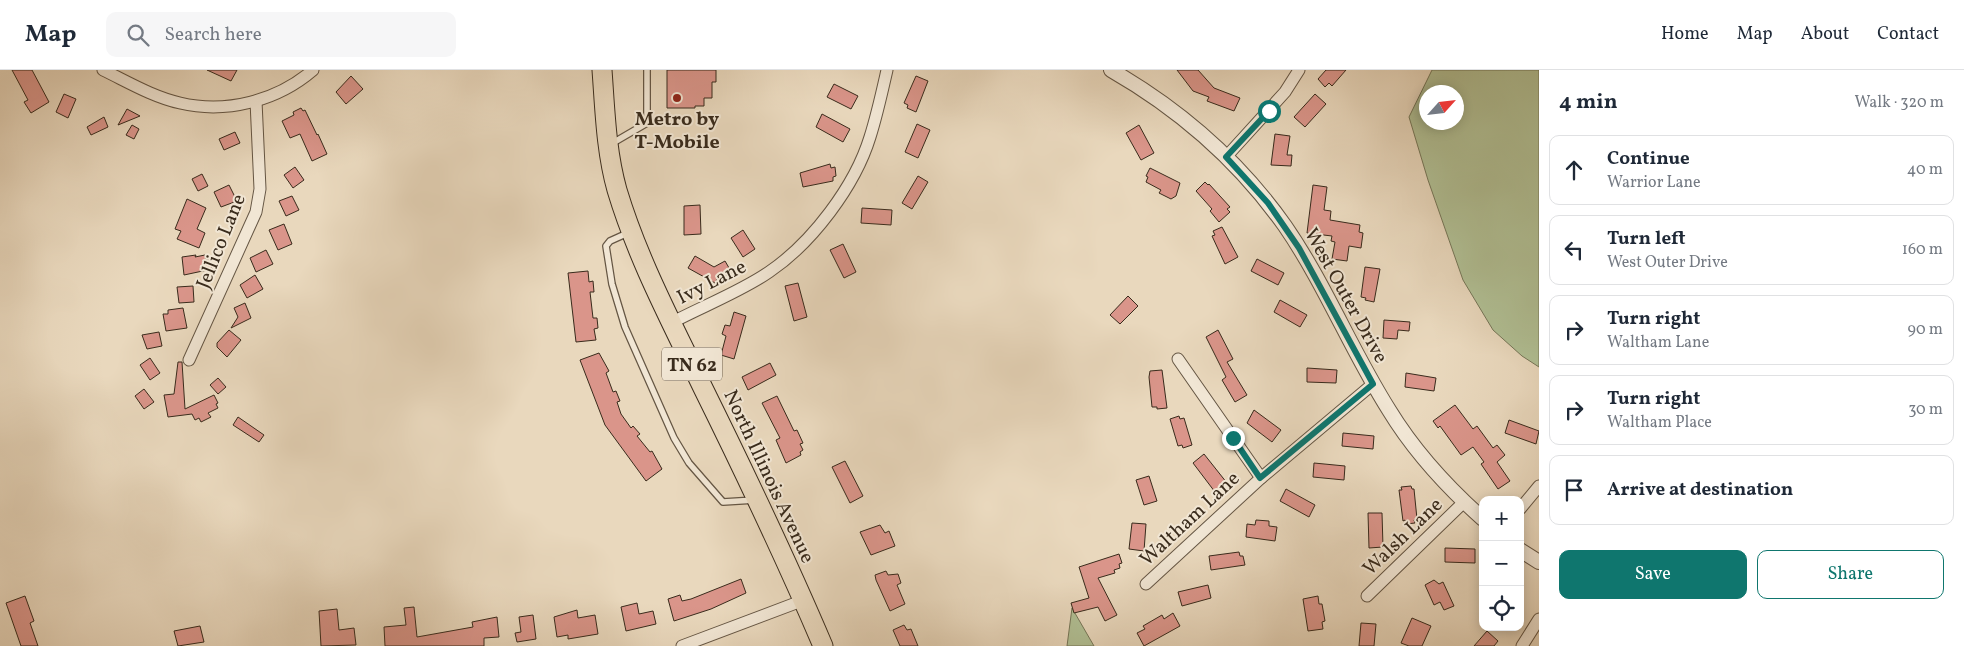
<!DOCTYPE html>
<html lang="en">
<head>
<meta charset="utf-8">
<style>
  :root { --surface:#fff; --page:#f6f6f7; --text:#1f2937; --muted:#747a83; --line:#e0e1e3; --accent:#0f766e }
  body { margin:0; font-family:Vollkorn,serif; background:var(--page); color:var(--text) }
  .controls { position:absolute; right:15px; bottom:15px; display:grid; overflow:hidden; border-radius:10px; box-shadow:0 2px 12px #0003 }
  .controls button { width:45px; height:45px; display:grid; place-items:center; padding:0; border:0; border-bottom:1px solid var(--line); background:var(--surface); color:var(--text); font:25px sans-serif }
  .compass { position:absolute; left:1419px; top:15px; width:45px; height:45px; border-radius:50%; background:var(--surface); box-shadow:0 2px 12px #0003; rotate:63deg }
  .stop { position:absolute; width:15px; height:15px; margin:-11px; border:4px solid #0f766e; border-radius:50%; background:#fff }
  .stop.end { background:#0f766e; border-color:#fff; box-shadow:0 1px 5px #0008 }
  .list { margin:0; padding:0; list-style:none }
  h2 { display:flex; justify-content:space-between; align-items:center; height:65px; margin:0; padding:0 20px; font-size:21px }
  h2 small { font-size:16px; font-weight:400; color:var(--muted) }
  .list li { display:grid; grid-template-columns:32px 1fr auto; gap:15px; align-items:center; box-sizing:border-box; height:70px; margin:0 10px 10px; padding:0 10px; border:1px solid var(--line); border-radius:10px }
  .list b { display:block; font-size:19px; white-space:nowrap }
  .list p { margin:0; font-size:16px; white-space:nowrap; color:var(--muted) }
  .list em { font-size:16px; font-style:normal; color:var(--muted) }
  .actions { display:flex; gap:10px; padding:15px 20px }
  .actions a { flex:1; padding:11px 0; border:1px solid var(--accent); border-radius:10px; text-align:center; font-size:18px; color:var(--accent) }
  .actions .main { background:var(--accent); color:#fff }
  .icon { flex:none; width:28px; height:28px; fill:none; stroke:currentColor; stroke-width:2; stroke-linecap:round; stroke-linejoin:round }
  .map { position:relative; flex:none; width:1539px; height:576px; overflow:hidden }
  header { display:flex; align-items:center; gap:30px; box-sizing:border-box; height:70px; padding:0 25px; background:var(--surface); border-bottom:1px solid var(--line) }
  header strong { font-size:24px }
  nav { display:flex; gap:28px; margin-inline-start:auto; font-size:18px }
  .search { width:350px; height:45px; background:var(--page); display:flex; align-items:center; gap:12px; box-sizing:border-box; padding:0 18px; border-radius:10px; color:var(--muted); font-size:19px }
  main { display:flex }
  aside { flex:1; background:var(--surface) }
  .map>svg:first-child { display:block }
</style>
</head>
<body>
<header>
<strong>Map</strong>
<div class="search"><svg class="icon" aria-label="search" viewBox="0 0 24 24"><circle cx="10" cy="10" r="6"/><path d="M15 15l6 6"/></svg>Search here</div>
<nav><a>Home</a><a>Map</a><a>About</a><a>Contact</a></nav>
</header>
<main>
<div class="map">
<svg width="1539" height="576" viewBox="0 0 1539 576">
  <rect width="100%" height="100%" fill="#e9d8bd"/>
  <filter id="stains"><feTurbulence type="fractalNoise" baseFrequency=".004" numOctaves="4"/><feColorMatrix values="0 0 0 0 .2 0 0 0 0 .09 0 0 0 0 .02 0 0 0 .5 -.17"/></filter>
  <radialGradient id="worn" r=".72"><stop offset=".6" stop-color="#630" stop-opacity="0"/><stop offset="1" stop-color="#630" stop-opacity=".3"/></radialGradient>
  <g fill="#b1c095" stroke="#757658" fill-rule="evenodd">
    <path d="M1432,0H1539V297L1522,286L1493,260L1463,210L1428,110L1409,47ZM1426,22H1456V52H1426Z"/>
    <path d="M1072,538L1094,576H1067Z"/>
  </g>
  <g fill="#da958a" stroke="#392b1c">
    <path d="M12,0H32L49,32L31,43L24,32L28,30Z"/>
    <path d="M207,0H237L231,11Z"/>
    <path d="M667,0H716V12H712V28H704V36H695V38H667Z"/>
    <path d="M1177,0H1198L1214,18L1240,28L1234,41L1207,31L1209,27L1193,21Z"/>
    <path d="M1326,0H1346L1332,16L1329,13L1325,17L1318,9Z"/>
    <path d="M351,6L363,19L346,34L336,22Z"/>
    <path d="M916,6L928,11L916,42L907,38L908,35L904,33Z"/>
    <path d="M834,14L858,26L851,39L827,27Z"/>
    <path d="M64,24L76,29L68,48L56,42Z"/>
    <path d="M1315,24L1326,34L1305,57L1294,47Z"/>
    <path d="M301,38L303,41L305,40L317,65L318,64L327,84L312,91L300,64L290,68L282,51L294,45L293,42Z"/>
    <path d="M127,39L140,46L118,55Z"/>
    <path d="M822,44L850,59L843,72L816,57Z"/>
    <path d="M104,47L108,57L91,65L87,57Z"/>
    <path d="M917,54L930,60L918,88L905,82Z"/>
    <path d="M132,55L139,59L134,69L126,65Z"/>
    <path d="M1139,55L1154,83L1141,90L1126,63Z"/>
    <path d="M235,62L240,73L224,80L219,69Z"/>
    <path d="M1275,64L1290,66L1287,85H1292L1291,96L1271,95Z"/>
    <path d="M830,94L831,98L835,97L836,106L833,107V111L803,117L800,103Z"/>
    <path d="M295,97L304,110L293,118L284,105Z"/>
    <path d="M1150,98L1180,113L1176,126L1171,129L1159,123L1161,120L1146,112L1148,107L1146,106Z"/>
    <path d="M202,104L208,116L198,121L192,109Z"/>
    <path d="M918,106L928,112L912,139L902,133Z"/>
    <path d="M1205,112L1208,115L1209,114L1230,137L1227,139L1230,142L1219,152L1210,141L1212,139L1196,121Z"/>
    <path d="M229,115L237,131L221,137L214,122Z"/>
    <path d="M1313,115L1327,117L1324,140L1331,141L1330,150L1360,155L1359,162L1363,163L1361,178L1349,176L1347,191L1332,189L1335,172L1331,171L1332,166L1307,163Z"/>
    <path d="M292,126L299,140L286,146L279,131Z"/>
    <path d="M187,129L206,138L197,159L205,163L199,178L177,169L181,161L175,159Z"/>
    <path d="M700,135L701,164L684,165V136Z"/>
    <path d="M862,138L892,140L891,155L861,153Z"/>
    <path d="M284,154L292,174L278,180L269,160Z"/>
    <path d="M1222,157L1238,187L1225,194L1212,166L1215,165L1213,161Z"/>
    <path d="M743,160L755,179L743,187L731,168Z"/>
    <path d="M843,174L856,202L844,208L830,180Z"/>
    <path d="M266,180L273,194L256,202L250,188Z"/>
    <path d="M196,185L195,187L205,185L206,190L210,189L212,199L184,205L182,187Z"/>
    <path d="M695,186L714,197L725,191L732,203L717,209L715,213L688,198Z"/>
    <path d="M1257,189L1284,203L1278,215L1251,201Z"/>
    <path d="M1365,197L1380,199L1374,232L1365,230L1366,228L1361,227Z"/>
    <path d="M588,201L589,212L593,211L594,222H590L593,248H597L598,258L594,259L596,270L576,272L568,203Z"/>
    <path d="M255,205L263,219L247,228L240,215Z"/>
    <path d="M798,213L807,247L794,251L785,216Z"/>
    <path d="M193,216L194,232L179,233L177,217Z"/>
    <path d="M1128,226L1138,236L1120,254L1110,245Z"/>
    <path d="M1280,230L1307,245L1300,257L1274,242Z"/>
    <path d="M245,233L251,248L231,258L238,247L234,238Z"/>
    <path d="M183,238L187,258L166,261L163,244H168V240Z"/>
    <path d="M734,242L746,246L734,289L721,285L726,266L722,264L725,255L730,256Z"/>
    <path d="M1384,250L1410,252L1409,261L1398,260L1397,269L1383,268Z"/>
    <path d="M229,260L241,270L227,287L217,277V273Z"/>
    <path d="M1218,260L1233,289L1227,292L1247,325L1235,332L1222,310L1226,307L1206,267Z"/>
    <path d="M159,262L162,276L147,279L142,265Z"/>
    <path d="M599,283L609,301L606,303L613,322L616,321L620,331L617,332L621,344L631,358L633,356L640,364L637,366L650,382L652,381L662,399L646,411L605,355L580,290Z"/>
    <path d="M150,288L160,303L150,310L140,295Z"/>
    <path d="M178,292H182L185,339L214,325L218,333L216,334L218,338L208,343L211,347L201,352L199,348L195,350L192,344L168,347L164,325L174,324Z"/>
    <path d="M770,293L776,305L748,320L742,307Z"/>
    <path d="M1307,298L1337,300L1336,313L1307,312Z"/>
    <path d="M1162,300L1167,338L1157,339V337H1152L1149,307L1150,301Z"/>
    <path d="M1406,303L1436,308L1434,321L1405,317Z"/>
    <path d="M218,308L226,317L218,324L210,315Z"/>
    <path d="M144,319L154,332L144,339L135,326Z"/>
    <path d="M777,326L794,361L797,360L803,373L800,374L803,380L800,382L801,385L786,393L776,370L780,368L762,333Z"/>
    <path d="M1455,335L1473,359L1477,356L1493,378L1497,375L1505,385L1497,392L1510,411L1498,419L1481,394L1484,392L1473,377L1461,385L1440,356L1438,358L1433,351Z"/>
    <path d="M1254,340L1281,360L1272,372L1247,353Z"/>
    <path d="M1179,346L1180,349L1184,348L1192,375L1183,378L1182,375L1178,376L1170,349Z"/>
    <path d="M238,347L264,365L259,372L233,355Z"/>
    <path d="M1509,350L1539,361L1536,374L1505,363Z"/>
    <path d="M1343,363L1374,366L1373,379L1342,376Z"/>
    <path d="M1204,384L1227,413L1215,422L1193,393Z"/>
    <path d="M845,391L863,426L850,433L832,397Z"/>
    <path d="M1314,393L1345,396L1344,410L1313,407Z"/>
    <path d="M1149,406L1157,431L1144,435L1136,410Z"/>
    <path d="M1411,416L1412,419H1414L1417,449L1414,450L1415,453L1406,454L1405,450L1403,451L1399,420H1402L1401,417Z"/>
    <path d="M1286,419L1315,435L1309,447L1280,431Z"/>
    <path d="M1368,443H1382L1383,477L1369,478Z"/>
    <path d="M1256,450L1269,451V456L1277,457L1275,471L1246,467L1247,454L1255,455Z"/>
    <path d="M1132,453L1146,454L1144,481L1129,479Z"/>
    <path d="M880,455L885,463L889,461L895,476L871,485L860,462Z"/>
    <path d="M1445,478L1475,479V493L1445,492Z"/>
    <path d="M1239,482L1240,486H1243L1245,495L1211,500L1209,486Z"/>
    <path d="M1119,484L1122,493L1119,494L1120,498L1114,500L1115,503L1098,508L1117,545L1105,551L1098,537L1074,543L1071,533L1089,528L1079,497Z"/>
    <path d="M886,501L888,505L898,504L901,513L897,515L905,534L890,541L876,510L875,505Z"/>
    <path d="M741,509L746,523L711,539L674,551L668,529L680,525L682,531L691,529Z"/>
    <path d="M1434,510L1439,514L1443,512L1454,536L1444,540L1440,532L1434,535L1425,515Z"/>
    <path d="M1208,515L1211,528L1182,536L1178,522Z"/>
    <path d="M25,526L34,551L30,553L38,576H21L6,533Z"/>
    <path d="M1318,526L1319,534H1322L1325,551L1322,552L1323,559L1308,561L1303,529Z"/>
    <path d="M637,533L639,544L653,541L656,554L626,561L621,537Z"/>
    <path d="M414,537L417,567L473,557L472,552L497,547L499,567L484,568V576H385L384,557L406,555L404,538Z"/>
    <path d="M337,539L339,560L354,558L356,575L321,576L319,541Z"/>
    <path d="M577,540L578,548L595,545L598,564L568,569V565L557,567L554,547Z"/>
    <path d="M1173,543L1180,556L1144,576L1137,563L1145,559L1143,556L1162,545L1164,549Z"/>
    <path d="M533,545L536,569L517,572L515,563L521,562L519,547Z"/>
    <path d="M1412,548L1431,556L1422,576H1409L1401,573Z"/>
    <path d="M1361,553L1376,554L1374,576H1359Z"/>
    <path d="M904,555L907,560L911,559L918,576H900L893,560Z"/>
    <path d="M200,556L204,572L178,576L174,561Z"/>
    <path d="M1487,561L1498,571L1494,576H1474Z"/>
  </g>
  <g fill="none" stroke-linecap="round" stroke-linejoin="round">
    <defs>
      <g id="service">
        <path d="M611,74L647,53V0"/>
        <path d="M630,162L610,171L606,176L612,214L625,257L674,368L689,393L723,432L755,430"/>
      </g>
      <g id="minor">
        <path d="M103,0C128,12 153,27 180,33C226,44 277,31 313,0"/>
        <path d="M1226,87L1285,22L1299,0"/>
        <path d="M671,253C701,237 742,221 769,202C812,173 855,116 870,67C877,45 882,22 887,0"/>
        <path d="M1178,289L1261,408"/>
        <path d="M189,290L256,142L260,119L256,31"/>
        <path d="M1520,439L1539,416"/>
        <path d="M1146,514L1261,408L1373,314"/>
        <path d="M1367,526L1464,432"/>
        <path d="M682,576L804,530"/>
        <path d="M1522,576L1539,549"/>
      </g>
      <g id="tertiary">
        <path d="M1111,0C1179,39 1239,91 1285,156C1325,214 1351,280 1389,340C1414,381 1447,417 1483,449"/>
        <path d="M1520,480L1539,492"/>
      </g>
      <path id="trunk" d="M602,0C605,40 606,81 617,120C638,190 672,253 703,318C745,403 786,489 823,576"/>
    </defs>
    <use href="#service" stroke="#655644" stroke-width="8"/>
    <use href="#minor" stroke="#655644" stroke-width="13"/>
    <use href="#tertiary" stroke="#655644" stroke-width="16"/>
    <use href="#trunk" stroke="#392b1c" stroke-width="21"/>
    <use href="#service" stroke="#f1e6d4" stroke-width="5.5"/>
    <use href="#minor" stroke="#f1e6d4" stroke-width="11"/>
    <use href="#tertiary" stroke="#f1e6d4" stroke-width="14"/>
    <use href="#trunk" stroke="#e9d8bd" stroke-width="19"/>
  </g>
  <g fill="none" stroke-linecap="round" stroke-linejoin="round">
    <path stroke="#0f766e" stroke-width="6" d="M1233,368L1260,408L1373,314L1299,178L1268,133L1226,87L1269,41"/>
  </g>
  <circle fill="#8f2418" stroke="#f1e6d4" stroke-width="2" cx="677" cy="28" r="5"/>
  <g text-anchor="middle" stroke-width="4" stroke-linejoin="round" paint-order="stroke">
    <rect fill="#f1e6d4" stroke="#706353" stroke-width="1" x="662" y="277.5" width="60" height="33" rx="4"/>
    <g font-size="19" font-weight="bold" fill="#392b1c">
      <text x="692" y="301">TN 62</text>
    </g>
    <g font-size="20" font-weight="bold" fill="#392b1c" stroke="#f1e6d4">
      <text x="677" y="55">Metro by<tspan x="677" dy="23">T-Mobile</tspan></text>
    </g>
    <g font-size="20" fill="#392b1c" stroke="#f1e6d4">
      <text transform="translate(220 171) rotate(-68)" y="7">Jellico Lane</text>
      <text transform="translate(711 211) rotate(-27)" y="7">Ivy Lane</text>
      <text transform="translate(1347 225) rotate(61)" y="7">West Outer Drive</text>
      <text transform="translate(770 406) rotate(65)" y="7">North Illinois Avenue</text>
      <text transform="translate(1189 448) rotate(-43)" y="7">Waltham Lane</text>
      <text transform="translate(1402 466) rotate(-44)" y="7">Walsh Lane</text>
    </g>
  </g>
  <rect width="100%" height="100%" filter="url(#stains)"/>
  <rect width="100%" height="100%" fill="url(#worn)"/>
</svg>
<div class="controls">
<button>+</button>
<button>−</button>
<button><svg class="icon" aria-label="locate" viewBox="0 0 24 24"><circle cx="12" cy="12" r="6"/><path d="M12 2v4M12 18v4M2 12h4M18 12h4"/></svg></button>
</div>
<svg class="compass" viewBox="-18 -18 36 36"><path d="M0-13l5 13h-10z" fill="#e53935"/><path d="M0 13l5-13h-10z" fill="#747a83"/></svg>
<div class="stop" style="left:1269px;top:41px"></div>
<div class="stop end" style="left:1233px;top:368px"></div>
</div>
<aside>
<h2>4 min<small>Walk · 320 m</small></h2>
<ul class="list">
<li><svg class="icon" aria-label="ahead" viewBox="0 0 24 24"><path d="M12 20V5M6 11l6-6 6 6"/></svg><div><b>Continue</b><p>Warrior Lane</p></div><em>40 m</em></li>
<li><svg class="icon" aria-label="left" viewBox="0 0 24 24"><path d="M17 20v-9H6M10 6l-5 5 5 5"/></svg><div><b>Turn left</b><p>West Outer Drive</p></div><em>160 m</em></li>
<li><svg class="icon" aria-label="right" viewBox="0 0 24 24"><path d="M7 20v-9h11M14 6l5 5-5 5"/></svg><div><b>Turn right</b><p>Waltham Lane</p></div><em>90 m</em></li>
<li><svg class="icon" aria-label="right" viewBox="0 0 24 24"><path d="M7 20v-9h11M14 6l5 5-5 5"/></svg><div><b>Turn right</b><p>Waltham Place</p></div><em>30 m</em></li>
<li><svg class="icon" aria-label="arrive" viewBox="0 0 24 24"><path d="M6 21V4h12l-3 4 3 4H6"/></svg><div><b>Arrive at destination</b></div></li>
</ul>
<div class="actions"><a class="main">Save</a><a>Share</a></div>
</aside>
</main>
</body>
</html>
